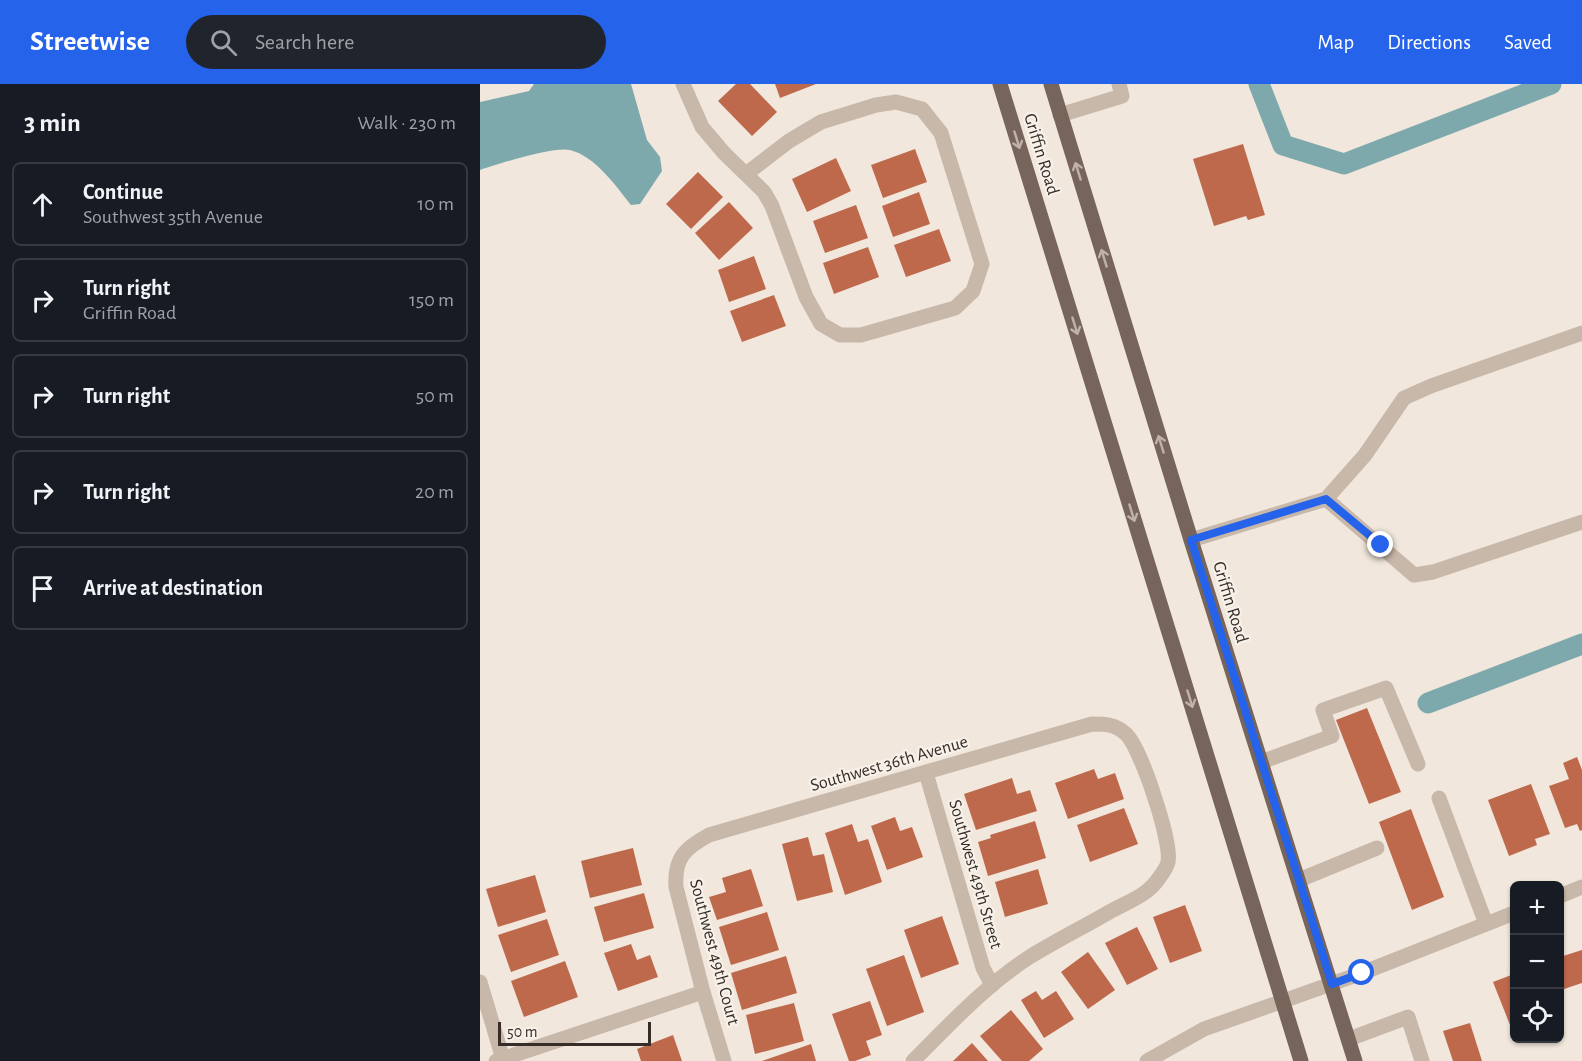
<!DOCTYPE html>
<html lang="en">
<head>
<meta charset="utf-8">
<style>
  :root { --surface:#171b24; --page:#20242c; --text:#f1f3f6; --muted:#9ea1a6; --line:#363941; --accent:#2563eb }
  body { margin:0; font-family:"Alegreya Sans",sans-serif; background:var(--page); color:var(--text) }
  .controls { position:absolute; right:18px; bottom:18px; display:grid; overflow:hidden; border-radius:9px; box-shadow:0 2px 4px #0004 }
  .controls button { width:54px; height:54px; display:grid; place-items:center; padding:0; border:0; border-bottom:2px solid var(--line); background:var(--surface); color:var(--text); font:30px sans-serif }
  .scale { position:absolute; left:18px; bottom:15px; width:153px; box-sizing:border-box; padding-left:6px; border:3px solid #362d28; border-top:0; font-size:16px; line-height:21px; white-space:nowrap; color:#362d28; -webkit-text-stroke:4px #f8f1e9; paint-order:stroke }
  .stop { position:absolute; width:18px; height:18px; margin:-14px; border:4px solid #2563eb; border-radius:50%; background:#fff }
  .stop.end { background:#2563eb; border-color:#fff; box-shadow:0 2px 6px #0008 }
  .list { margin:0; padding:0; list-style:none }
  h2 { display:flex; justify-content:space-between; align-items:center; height:78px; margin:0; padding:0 24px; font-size:26px }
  h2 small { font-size:20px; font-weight:400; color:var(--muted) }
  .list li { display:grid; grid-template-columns:39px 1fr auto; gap:18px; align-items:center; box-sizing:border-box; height:84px; margin:0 12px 12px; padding:0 12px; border:2px solid var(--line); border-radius:9px }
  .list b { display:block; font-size:22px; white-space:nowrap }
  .list p { margin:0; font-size:20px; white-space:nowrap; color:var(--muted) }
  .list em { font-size:20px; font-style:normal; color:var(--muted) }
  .icon { flex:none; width:33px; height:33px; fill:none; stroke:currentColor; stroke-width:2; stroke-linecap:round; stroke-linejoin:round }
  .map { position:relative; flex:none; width:1102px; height:977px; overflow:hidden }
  header { display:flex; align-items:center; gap:36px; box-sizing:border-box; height:84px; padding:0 30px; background:var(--accent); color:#fff }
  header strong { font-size:28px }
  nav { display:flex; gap:33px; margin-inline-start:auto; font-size:21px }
  .search { width:420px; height:54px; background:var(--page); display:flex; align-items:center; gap:15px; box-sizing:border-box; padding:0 21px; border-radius:33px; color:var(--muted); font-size:22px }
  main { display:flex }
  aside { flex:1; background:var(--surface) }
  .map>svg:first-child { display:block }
</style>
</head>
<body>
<header>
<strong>Streetwise</strong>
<div class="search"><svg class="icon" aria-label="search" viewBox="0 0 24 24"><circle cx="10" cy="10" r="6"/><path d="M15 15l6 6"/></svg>Search here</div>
<nav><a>Map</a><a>Directions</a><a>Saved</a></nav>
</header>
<main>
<aside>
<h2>3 min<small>Walk · 230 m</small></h2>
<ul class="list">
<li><svg class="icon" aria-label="ahead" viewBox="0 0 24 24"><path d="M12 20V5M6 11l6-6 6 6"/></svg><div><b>Continue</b><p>Southwest 35th Avenue</p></div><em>10 m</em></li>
<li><svg class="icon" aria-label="right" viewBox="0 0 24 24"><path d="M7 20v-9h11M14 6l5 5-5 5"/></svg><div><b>Turn right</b><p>Griffin Road</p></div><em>150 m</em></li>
<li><svg class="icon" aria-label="right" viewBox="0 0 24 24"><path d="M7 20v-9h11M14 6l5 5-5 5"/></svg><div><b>Turn right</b></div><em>50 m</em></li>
<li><svg class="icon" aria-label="right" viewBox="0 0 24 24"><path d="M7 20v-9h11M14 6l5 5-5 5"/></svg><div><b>Turn right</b></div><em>20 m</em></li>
<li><svg class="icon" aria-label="arrive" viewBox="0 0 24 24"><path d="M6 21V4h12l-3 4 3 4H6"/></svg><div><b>Arrive at destination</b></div></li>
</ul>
</aside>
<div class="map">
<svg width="1102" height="977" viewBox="0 0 1102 977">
  <rect width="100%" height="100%" fill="#f1e7dc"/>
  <path fill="#7da9ac" d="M54,0H151L167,56L180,73L182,87L160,120L151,121C136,102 115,72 90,66C73,62 18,80 0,86V18L49,7Z"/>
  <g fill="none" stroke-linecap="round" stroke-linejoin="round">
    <g stroke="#7da9ac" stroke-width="21">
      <path d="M779,0L803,61L864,80L1071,0"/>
      <path d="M948,619L1102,560"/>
    </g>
  </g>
  <g fill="#bf694c">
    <path d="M256,0H270L297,28L272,52L238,17Z"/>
    <path d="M295,0H336L300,14Z"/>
    <path d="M763,60L785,131L768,136L766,132L734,142L713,75Z"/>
    <path d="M435,65L447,98L403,114L391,81Z"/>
    <path d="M356,74L371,107L327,128L312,95Z"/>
    <path d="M218,88L243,113L211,145L186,120Z"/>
    <path d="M439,108L450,140L413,153L402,122Z"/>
    <path d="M249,118L273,144L239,176L215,149Z"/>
    <path d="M376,121L388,154L345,169L333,137Z"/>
    <path d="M459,145L471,177L426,193L414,161Z"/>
    <path d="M388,163L399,193L354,210L343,179Z"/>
    <path d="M274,172L286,205L249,218L238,186Z"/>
    <path d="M294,211L306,242L262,258L250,227Z"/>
    <path d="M887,624L921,708L889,720L856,636Z"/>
    <path d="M1097,673L1102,686V746L1100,747L1097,740L1085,744L1069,702L1089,695L1083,679Z"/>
    <path d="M614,685L618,695L635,689L644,715L588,735L575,699Z"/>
    <path d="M532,694L537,710L550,706L557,727L496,746L484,710Z"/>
    <path d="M1051,700L1070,750L1055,755L1057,761L1029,772L1008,716Z"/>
    <path d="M644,724L658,760L610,778L597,741Z"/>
    <path d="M931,725L964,813L932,826L899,738Z"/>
    <path d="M415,733L420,747L432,743L443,773L407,786L391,742Z"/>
    <path d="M555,737L566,774L508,792L498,758L511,754L510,751Z"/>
    <path d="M372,740L378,758L388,755L402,798L365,811L345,749Z"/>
    <path d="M328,753L333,772L344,770L353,808L317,817L302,760Z"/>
    <path d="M153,764L162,801L110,814L101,777Z"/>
    <path d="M271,785L283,822L237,836L229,813L246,808L242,794Z"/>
    <path d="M558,785L568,820L525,833L515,798Z"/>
    <path d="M55,791L66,828L18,843L6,805Z"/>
    <path d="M164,809L174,844L124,858L114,823Z"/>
    <path d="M705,821L722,867L690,879L673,833Z"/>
    <path d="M287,828L299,866L251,881L239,843Z"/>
    <path d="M462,832L479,880L441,894L424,846Z"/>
    <path d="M67,835L79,871L31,888L18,851Z"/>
    <path d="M657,843L678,885L647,901L625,859Z"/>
    <path d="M151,860L157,876L170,871L178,893L138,907L124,869Z"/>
    <path d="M1102,866V899L1084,905L1080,892V873Z"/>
    <path d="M608,868L635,906L608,925L581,888Z"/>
    <path d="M424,871L444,928L407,942L386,885Z"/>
    <path d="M306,872L317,909L262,926L251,889Z"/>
    <path d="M85,877L98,913L44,933L31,897Z"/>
    <path d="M1034,890V945L1032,946L1013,898Z"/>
    <path d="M556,907L562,916L576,907L594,935L564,954L541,916Z"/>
    <path d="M390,917L402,951L386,957L391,971L375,977H369L352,930Z"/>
    <path d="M314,919L324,957L275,970L266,931Z"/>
    <path d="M531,926L563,965L549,977H522L500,952Z"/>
    <path d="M990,939L1002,977H973L963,947Z"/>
    <path d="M193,951L202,977H161L157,965Z"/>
    <path d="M492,959L508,977H473Z"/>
    <path d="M331,960L336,977H282Z"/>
  </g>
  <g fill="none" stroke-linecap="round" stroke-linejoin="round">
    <g stroke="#c8b8a9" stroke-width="15">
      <path d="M203,0L222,43L244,69L284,108L292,122L326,213L341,240L360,251H381L475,224L493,207L502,180L461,49L442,25L416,18L396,21L341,38L309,57L266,90"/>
      <path d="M580,31L642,12L639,0"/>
      <path d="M846,415L934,491L953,488L1102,438"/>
      <path d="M711,456L846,415L885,371L924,314L951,302L1102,249"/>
      <path d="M781,678L852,652L843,626L906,604L938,680"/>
      <path d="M446,689L503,884L512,901"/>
      <path d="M959,714L1006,840"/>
      <path d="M819,796L897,764"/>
      <path d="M1080,812L1102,803"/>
      <path d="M0,898L23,975"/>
      <path d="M869,955L928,933L942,977"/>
      <path d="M16,977L223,908"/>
      <path d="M244,977L223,908L196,803C194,774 205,764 229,751L612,640C625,640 635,640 646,650C661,664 692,758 688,778C687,783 682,790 679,794C667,812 649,817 631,827C604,843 575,857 548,874C505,902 469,941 433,977"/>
      <path d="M667,977L724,945L882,889L1034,829"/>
    </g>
    <g stroke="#77645a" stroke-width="15">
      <path d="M520,0L821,977"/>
      <path d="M571,0L711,456L875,977"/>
    </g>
  </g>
  <defs><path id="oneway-shaft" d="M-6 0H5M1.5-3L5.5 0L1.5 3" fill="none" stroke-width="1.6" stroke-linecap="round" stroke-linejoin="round" transform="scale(1.5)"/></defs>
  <g stroke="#beb2a9">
    <use href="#oneway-shaft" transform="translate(537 56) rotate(73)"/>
    <use href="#oneway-shaft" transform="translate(598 87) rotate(-107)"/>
    <use href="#oneway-shaft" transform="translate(624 174) rotate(-107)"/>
    <use href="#oneway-shaft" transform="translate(595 242) rotate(73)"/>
    <use href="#oneway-shaft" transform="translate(681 360) rotate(-107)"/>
    <use href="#oneway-shaft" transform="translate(652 429) rotate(73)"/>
    <use href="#oneway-shaft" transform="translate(710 615) rotate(73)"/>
  </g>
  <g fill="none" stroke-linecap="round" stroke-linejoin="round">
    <path stroke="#2563eb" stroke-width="8" d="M882,889L852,900L711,456L846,415L901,461"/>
  </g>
  <g text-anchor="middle" stroke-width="4.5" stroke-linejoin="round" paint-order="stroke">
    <g font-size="18" fill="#362d28" stroke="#f8f1e9">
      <text transform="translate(562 70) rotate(73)" y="6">Griffin Road</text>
      <text transform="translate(751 518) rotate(73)" y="6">Griffin Road</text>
      <text transform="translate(409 679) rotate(-16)" y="6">Southwest 36th Avenue</text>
      <text transform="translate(496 790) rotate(74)" y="6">Southwest 49th Street</text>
      <text transform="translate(235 868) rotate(75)" y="6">Southwest 49th Court</text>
    </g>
  </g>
</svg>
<div class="controls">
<button>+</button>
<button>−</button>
<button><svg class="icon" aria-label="locate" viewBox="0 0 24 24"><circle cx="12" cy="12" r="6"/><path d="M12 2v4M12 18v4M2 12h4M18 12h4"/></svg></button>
</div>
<div class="scale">50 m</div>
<div class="stop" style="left:882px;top:889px"></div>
<div class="stop end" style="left:901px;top:461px"></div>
</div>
</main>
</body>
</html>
